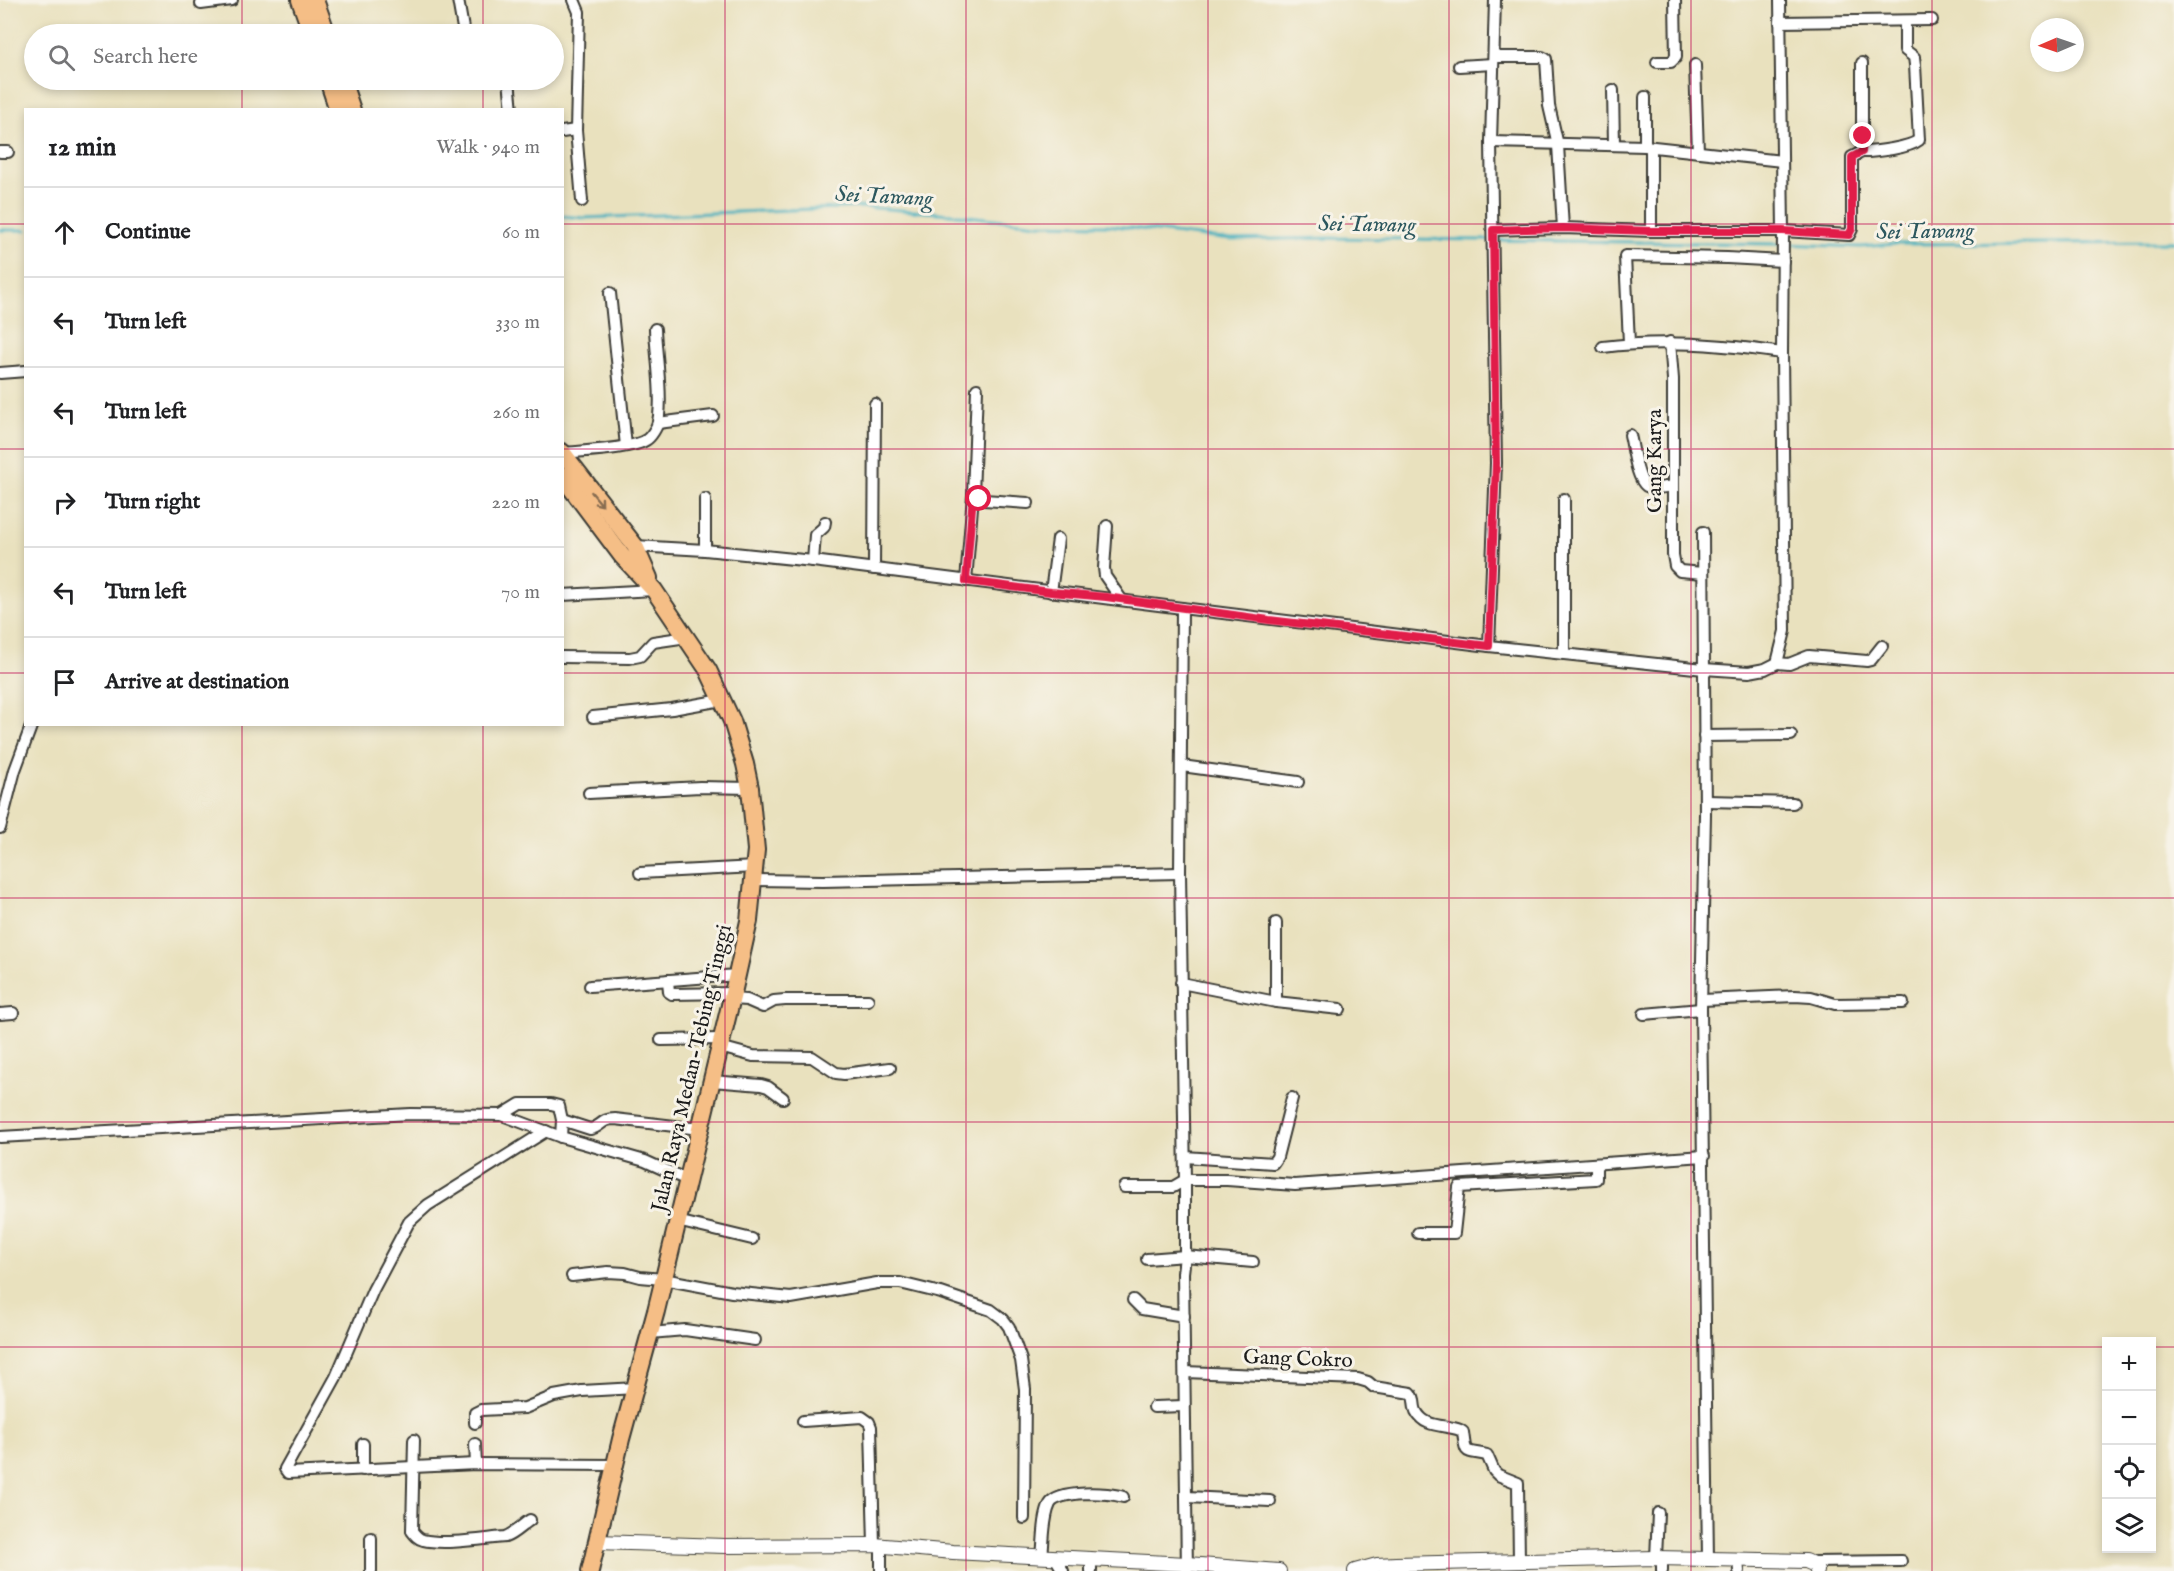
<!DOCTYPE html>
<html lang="en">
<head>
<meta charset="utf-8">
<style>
  :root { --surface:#fff; --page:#f2f2f2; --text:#202124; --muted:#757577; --line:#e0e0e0 }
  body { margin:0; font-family:"IM FELL English",serif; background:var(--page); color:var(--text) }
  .controls { position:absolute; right:18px; bottom:18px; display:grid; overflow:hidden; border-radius:0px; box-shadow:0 3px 9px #0003 }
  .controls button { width:54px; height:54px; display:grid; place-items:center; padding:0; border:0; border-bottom:2px solid var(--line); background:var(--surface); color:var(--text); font:30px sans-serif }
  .compass { position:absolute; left:2030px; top:18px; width:54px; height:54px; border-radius:50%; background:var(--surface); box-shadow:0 3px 9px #0003; rotate:268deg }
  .stop { position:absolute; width:18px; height:18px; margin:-14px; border:4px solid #e11d48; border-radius:50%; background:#fff }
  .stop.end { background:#e11d48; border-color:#fff; box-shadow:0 2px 6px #0008 }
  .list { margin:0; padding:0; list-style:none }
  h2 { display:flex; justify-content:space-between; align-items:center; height:78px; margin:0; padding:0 24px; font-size:26px }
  h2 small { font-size:20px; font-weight:400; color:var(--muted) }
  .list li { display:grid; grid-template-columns:39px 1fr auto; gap:18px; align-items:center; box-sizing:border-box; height:90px; padding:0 24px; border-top:2px solid var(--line) }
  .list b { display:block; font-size:22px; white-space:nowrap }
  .list em { font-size:20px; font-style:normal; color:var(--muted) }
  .icon { flex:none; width:33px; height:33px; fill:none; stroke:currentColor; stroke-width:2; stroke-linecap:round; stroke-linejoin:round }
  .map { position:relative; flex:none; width:2174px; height:1571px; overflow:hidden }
  .search { position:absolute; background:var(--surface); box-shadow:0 3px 9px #0003; left:24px; top:24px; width:540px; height:66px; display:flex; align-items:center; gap:15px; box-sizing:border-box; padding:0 21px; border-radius:33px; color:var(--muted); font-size:22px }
  .panel { position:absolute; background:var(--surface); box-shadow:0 3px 9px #0003; left:24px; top:108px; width:540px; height:618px; border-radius:0px }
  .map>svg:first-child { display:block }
</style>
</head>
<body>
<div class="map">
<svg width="2174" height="1571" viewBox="0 0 2174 1571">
  <rect width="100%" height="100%" fill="#f7f3e8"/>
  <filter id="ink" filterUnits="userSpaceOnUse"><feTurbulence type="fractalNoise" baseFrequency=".0167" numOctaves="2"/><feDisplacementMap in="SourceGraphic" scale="12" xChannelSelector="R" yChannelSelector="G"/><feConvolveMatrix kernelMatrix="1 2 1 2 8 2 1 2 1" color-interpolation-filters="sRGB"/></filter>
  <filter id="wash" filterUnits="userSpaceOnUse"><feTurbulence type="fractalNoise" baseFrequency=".008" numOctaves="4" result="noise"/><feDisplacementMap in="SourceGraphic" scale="24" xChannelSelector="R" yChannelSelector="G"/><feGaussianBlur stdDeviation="1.35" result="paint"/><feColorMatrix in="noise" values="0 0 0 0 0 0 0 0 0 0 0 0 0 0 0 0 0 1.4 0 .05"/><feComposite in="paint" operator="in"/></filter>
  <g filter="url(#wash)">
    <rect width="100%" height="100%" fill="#e9e1be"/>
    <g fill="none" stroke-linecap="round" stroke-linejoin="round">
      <g stroke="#43b0c0" stroke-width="3">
        <path d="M562,216L584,218L863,207L951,214L1038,224L1107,225L1231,240L1331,238L1779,244"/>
        <path d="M0,230H26"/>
        <path d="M1786,244L1861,247L1895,244L2174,242"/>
      </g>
    </g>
  </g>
  <g filter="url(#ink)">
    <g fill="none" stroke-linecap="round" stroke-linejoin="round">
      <defs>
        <g id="minor">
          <path d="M458,0L464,34"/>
          <path d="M574,0L579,12L576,130L582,201"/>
          <path d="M201,4L232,0"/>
          <path d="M1780,22L1932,20"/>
          <path d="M1494,57H1542L1546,59L1549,106L1558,145L1563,228"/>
          <path d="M1657,62H1671L1676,57L1675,0"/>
          <path d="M1695,65L1698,152"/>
          <path d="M1459,66L1493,64"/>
          <path d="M509,80L512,110"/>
          <path d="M1613,90L1614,145"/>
          <path d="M1645,97V146"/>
          <path d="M562,132L576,130"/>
          <path d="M1491,142L1645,146L1782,161"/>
          <path d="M1651,147V231"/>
          <path d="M0,152H8"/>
          <path d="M1862,152C1876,152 1909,148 1919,140L1915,65L1914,57L1905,50V21"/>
          <path d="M1493,230L1563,228L1651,231H1783L1849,235L1852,229V157L1862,152V63"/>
          <path d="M610,293L626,446"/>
          <path d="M1670,342L1673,379V555L1675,566L1680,571L1703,573"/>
          <path d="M1629,343L1625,256L1727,258L1783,261"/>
          <path d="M1603,347C1663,339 1723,344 1782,353"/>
          <path d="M0,373L26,371"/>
          <path d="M658,423L713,416"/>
          <path d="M1630,435C1633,446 1637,485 1649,487C1656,489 1666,487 1673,486"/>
          <path d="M564,453C581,451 633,449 646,440C651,437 657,427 658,422C663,398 656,355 655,329"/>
          <path d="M973,495L984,500L1028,503"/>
          <path d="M705,499V550"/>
          <path d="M1564,499V654"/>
          <path d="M1107,526L1104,568L1105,576L1121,599"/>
          <path d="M1703,532L1705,814L1701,1009L1708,1560"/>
          <path d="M635,546L705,550L813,561L1182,608L1180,873L1185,1180V1256L1183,1273L1187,1571"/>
          <path d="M813,561L815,535L824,527L825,522"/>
          <path d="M874,569L875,404"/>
          <path d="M966,581L973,495L977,389"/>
          <path d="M1051,592L1058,539"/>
          <path d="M562,595L654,590"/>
          <path d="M1182,608L1489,646L1704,669L1749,672L1765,669L1777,663L1785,631L1782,353L1783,231L1780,0"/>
          <path d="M1489,646L1496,463L1491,142L1495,0"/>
          <path d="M562,657L630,658L640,656L653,642L687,637"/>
          <path d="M1777,663L1789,664L1809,656L1867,661L1871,660L1882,646"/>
          <path d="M593,717L672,709L722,700"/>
          <path d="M1704,736L1791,735"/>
          <path d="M1182,766L1298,782"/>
          <path d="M589,793L700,787L750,788"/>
          <path d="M1705,801L1793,803"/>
          <path d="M0,828L15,770L32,724"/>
          <path d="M640,873L755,867"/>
          <path d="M754,880L823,881L1180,873"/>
          <path d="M1276,923V1002"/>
          <path d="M668,980L669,992L672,994L733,993"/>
          <path d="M1181,983L1276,1002L1340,1009"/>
          <path d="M590,986L737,975"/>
          <path d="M731,999L747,1000L763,1007L774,1001L785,1000H868"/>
          <path d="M1702,1000L1795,996L1811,997L1835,1004L1903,1003"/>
          <path d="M0,1014L13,1013"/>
          <path d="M1644,1014L1701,1009"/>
          <path d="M661,1040L722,1039"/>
          <path d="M720,1047L753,1056L812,1057L836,1073L844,1074L890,1068"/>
          <path d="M712,1081L761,1085L768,1087L783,1098"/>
          <path d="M502,1115L520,1104H551L559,1106L562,1120"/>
          <path d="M546,1131L428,1205L409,1222L373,1290L336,1377L285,1469L288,1473L476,1464L615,1465"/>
          <path d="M0,1137L410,1114L502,1115L561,1137L645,1161L687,1180"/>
          <path d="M561,1137L562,1120L590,1129C602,1127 600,1119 615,1119L700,1129"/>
          <path d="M1185,1157L1273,1163L1277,1157L1292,1098"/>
          <path d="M1124,1187H1173L1185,1180H1227L1295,1185L1704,1156"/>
          <path d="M677,1221L752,1239"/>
          <path d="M1418,1233H1454L1459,1187L1596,1179V1165"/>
          <path d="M1147,1259L1185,1256L1253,1262"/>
          <path d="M572,1276L608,1272L625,1273L640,1277L663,1279L732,1292L791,1298L877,1283H900L941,1293L991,1310L1003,1319L1009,1327L1021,1360L1025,1389L1024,1518"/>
          <path d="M1133,1300L1142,1309L1184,1316"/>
          <path d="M650,1333L685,1330L755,1340"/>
          <path d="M1185,1372L1358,1379L1368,1382L1374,1387L1411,1393C1416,1399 1413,1404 1416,1411C1425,1429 1445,1424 1460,1430L1463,1432C1466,1456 1464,1450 1487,1455L1494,1471L1498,1475L1518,1483L1519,1561"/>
          <path d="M1154,1407L1184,1406"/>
          <path d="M803,1421L862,1417L869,1422L871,1427L874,1545"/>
          <path d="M475,1423V1413L481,1410L525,1408L554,1396L582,1391L636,1388"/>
          <path d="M414,1440L412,1531C415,1535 418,1539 423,1540C444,1545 482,1539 505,1537C514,1534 522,1525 530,1520"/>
          <path d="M363,1444V1470"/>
          <path d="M475,1444L476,1464"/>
          <path d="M1187,1497L1270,1501"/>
          <path d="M371,1538V1571"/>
          <path d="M881,1546V1571"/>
          <path d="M1042,1556C1044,1541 1043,1518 1050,1504C1058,1490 1110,1492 1123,1497"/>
          <path d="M1055,1557L1063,1571"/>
          <path d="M1656,1558L1658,1513"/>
          <path d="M1662,1558V1571"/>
          <path d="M1738,1561L1739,1571"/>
          <path d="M1812,1562L1901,1561"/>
          <path d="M1091,1571V1559"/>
        </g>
        <g id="tertiary">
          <path d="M597,1542L725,1546L874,1545L953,1552L1187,1564L1279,1571"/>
          <path d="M1355,1571L1377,1565L1396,1564L1656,1558L1806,1561L1815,1565L1817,1571"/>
        </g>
        <g id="trunk">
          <path d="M300,0L312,34"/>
          <path d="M315,0L327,34"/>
          <path d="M328,80L338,110"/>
          <path d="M342,80L352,110"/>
          <path d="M562,452L635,546L649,578"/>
          <path d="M562,476L622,556L654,590L708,670L732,721L745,764L750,788L756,850L749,921L733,993L656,1311L621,1439L590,1571"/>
        </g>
      </defs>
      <use href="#minor" stroke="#3b3a34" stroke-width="14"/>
      <use href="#tertiary" stroke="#3b3a34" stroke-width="16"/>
      <use href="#trunk" stroke="#3b3a34" stroke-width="20"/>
      <use href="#minor" stroke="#fff" stroke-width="10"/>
      <use href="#tertiary" stroke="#fff" stroke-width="14"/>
      <use href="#trunk" stroke="#f5be86" stroke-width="16"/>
    </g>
    <defs><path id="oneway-shaft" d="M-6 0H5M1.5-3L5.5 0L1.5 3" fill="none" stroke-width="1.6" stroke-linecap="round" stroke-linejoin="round" transform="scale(1.5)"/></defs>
    <use stroke="#886d51" href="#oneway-shaft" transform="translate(597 499) rotate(51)"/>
  </g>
  <g fill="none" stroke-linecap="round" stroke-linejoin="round" filter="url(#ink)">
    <path stroke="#e11d48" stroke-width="8" d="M979,499L973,495L966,581L1051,592L1106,597L1269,620L1489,646L1496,463L1493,230L1563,228L1651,231H1783L1849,235L1852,229V157L1862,152L1863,136"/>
  </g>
  <path fill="none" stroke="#c2185b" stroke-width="1.5" stroke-opacity="0.55" d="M242,0V34M483,0V34M725,0V1571M966,0V1571M1208,0V1571M1449,0V1571M1691,0V1571M1932,0V1571M242,80V110M483,80V110M0,224H26M562,224H2174M0,449H26M562,449H2174M0,673H26M562,673H2174M242,724V1571M483,724V1571M0,898H2174M0,1122H2174M0,1347H2106M2152,1347H2174"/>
  <g text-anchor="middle" stroke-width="6" stroke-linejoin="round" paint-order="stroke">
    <g font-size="21" fill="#1c1c1c" stroke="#f7f3e8">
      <text transform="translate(1654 461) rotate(-90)" y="7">Gang Karya</text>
      <text transform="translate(691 1068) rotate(-77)" y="7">Jalan Raya Medan-Tebing Tinggi</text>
      <text transform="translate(1298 1358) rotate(2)" y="7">Gang Cokro</text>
    </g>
    <g font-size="22" font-style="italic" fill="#2c575e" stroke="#f7f3e8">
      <text transform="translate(884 195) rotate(3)" y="8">Sei Tawang</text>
      <text transform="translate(1367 223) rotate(1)" y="8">Sei Tawang</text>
      <text transform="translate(1925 230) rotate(-1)" y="8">Sei Tawang</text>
    </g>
  </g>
</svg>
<div class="controls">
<button>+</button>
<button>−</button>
<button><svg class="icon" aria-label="locate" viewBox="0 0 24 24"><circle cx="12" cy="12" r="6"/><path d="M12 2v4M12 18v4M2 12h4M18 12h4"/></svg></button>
<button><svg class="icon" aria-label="layers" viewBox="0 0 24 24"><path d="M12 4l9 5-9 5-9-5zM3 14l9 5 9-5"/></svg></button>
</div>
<svg class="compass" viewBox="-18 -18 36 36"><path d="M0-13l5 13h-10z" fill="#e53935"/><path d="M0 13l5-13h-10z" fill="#757577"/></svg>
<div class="stop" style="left:979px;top:499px"></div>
<div class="stop end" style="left:1863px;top:136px"></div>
<div class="search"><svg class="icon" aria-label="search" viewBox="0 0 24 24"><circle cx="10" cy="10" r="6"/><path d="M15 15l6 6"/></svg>Search here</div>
<section class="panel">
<h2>12 min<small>Walk · 940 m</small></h2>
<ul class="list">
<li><svg class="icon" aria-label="ahead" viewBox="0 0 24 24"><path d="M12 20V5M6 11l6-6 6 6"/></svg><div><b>Continue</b></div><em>60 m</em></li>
<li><svg class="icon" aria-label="left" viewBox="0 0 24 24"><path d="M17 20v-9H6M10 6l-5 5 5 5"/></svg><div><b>Turn left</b></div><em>330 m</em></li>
<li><svg class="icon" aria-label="left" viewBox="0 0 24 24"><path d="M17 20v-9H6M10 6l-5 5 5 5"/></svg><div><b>Turn left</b></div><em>260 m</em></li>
<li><svg class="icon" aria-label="right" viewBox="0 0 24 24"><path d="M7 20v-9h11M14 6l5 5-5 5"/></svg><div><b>Turn right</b></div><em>220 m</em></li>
<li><svg class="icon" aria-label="left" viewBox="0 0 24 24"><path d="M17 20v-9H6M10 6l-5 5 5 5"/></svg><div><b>Turn left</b></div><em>70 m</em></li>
<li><svg class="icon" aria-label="arrive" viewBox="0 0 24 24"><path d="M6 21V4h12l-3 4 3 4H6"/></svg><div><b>Arrive at destination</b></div></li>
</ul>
</section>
</div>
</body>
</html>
